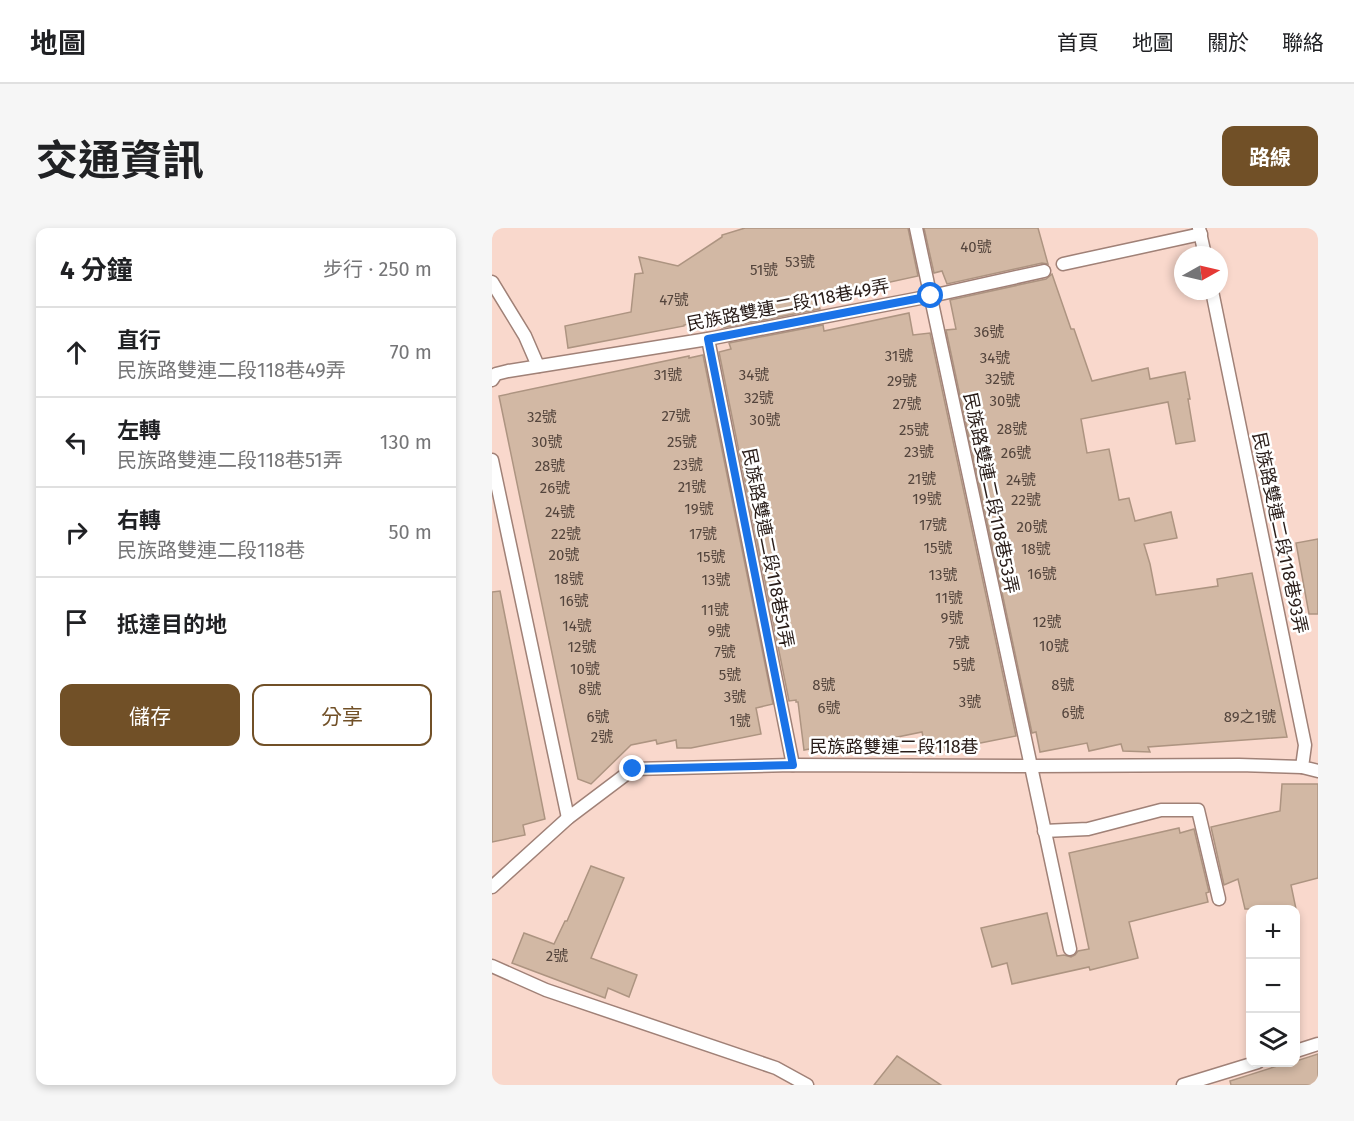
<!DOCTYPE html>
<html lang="zh-TW">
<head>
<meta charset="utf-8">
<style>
  :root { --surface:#fff; --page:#f6f6f6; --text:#202124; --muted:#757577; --line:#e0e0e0; --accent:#715027 }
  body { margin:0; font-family:"Fira Sans","Noto Sans TC",sans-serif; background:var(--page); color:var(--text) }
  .controls { position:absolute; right:18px; bottom:18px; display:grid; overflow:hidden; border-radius:12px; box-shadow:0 3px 9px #0003 }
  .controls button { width:54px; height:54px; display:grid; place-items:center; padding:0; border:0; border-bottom:2px solid var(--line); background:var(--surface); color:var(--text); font:30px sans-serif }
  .compass { position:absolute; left:682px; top:18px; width:54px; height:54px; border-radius:50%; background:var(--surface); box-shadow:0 3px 9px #0003; rotate:82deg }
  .stop { position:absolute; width:18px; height:18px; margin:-14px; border:4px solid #1a73e8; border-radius:50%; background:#fff }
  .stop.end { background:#1a73e8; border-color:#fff; box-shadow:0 2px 6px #0008 }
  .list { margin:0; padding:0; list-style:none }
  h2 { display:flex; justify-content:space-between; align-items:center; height:78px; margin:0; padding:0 24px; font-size:26px }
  h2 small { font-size:20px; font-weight:400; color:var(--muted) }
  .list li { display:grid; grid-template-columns:39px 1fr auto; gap:18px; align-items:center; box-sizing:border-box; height:90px; padding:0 24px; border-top:2px solid var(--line) }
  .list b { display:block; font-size:22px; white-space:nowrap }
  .list p { margin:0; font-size:20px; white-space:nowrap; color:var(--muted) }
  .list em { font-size:20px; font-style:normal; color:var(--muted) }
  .actions { display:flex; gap:12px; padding:18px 24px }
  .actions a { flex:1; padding:14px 0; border:2px solid var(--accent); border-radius:12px; text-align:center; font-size:21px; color:var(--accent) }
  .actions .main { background:var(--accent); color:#fff }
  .icon { flex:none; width:33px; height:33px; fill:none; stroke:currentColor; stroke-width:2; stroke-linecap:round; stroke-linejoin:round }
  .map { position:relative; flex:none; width:826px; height:857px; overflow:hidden; border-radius:12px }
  header { display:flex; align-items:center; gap:36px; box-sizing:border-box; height:84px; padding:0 30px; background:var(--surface); border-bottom:2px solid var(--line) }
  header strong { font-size:28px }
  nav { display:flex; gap:33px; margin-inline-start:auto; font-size:21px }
  .intro { display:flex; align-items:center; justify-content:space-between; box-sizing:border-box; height:144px; padding:0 36px }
  h1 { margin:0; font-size:42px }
  .button { padding:15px 27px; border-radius:12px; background:var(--accent); color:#fff; font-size:21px; font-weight:700 }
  main { display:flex; gap:36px; padding:0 36px }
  aside { flex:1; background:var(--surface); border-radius:12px; box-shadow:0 3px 9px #0003 }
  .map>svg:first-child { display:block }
</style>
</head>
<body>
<header>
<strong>地圖</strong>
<nav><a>首頁</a><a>地圖</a><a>關於</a><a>聯絡</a></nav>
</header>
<div class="intro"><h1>交通資訊</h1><a class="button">路線</a></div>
<main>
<aside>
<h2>4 分鐘<small>步行 · 250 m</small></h2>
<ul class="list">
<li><svg class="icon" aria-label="ahead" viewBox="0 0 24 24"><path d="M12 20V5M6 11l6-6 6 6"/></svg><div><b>直行</b><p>民族路雙連二段118巷49弄</p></div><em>70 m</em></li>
<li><svg class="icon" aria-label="left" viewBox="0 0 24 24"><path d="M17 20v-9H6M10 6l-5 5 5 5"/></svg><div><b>左轉</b><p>民族路雙連二段118巷51弄</p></div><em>130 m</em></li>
<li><svg class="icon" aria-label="right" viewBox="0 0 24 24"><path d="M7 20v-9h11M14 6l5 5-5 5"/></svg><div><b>右轉</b><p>民族路雙連二段118巷</p></div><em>50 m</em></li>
<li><svg class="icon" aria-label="arrive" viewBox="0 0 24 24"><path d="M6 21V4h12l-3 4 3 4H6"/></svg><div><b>抵達目的地</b></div></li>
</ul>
<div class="actions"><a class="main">儲存</a><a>分享</a></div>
</aside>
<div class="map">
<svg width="826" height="857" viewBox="0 0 826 857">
  <rect width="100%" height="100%" fill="#f9d8cc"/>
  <g fill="#d2b8a4" stroke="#ad9481" stroke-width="1.5">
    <path d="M253,0H416L426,48L325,70L328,81L230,100L226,90L192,97V98L76,120L73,98L139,84L143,46L151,45L147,29L186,38L230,9V7Z"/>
    <path d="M432,0H546L556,36L550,35L455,56L450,43L442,45Z"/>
    <path d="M560,46L579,101H582L600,153L656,140L658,151L693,144L698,171H696L703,213L684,216L676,174L589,191L595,225L617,221L627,272L637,270L643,293L679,284L685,310L652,316L658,336L664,367L726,358L725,351L760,345L795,509L656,519L658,524L631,523L629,516L597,523L595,515L548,524L544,504L540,505L454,102L464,101L458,72L554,51Z"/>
    <path d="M417,85L421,107L438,105L524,508L453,522V519L434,522L430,504L362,518L360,513L312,522L306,474H304V472L297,473L227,124L239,121L237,115L331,97L332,103Z"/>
    <path d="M211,127L281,476L264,480L269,506L199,520H185L184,512L165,516L164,512L139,517L99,556L86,551L7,168L197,128V130Z"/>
    <path d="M826,311V386H817L804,315Z"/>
    <path d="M8,363L53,591L31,597L33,607L0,614V364Z"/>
    <path d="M790,556H826V650L799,657L804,681H753L746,651L732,657L719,599L788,583Z"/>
    <path d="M687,600L688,605L702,601L717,664L714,665L716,674L637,694L646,730L598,742L597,739L520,756L515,735L500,739L489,700L555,685L565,728L572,727L579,729L583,727L586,723L597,721L577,625Z"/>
    <path d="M99,638L132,650L99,730L145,747L137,769L116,760L113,770L20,735L32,705L62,716L73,693H75Z"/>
    <path d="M826,826V857H739L738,853L798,834H804V833Z"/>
    <path d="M405,828L449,857H382Z"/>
  </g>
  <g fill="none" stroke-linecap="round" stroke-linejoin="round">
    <defs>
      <g id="lane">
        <path d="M424,0L578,721"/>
        <path d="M707,0L713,27"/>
        <path d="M571,36L709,6"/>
        <path d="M0,54L33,108L46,138"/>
        <path d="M720,63L813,517L810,539L826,543"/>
        <path d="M216,111L301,537"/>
        <path d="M0,152L4,146L16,143L216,111L439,68L552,43"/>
        <path d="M0,232L76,590"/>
        <path d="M552,603L596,601L669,582H706L727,671"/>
        <path d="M0,659L76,590L141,541L301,537L539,538L747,537L810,539"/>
        <path d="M0,738L54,762L284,840L315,857"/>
        <path d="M804,823L826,816"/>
        <path d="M691,857L766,834"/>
      </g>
    </defs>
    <use href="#lane" stroke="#a08177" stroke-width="15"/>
    <use href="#lane" stroke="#fff" stroke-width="12"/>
  </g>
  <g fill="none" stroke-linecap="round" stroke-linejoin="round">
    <path stroke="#1a73e8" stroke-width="8" d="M141,541L301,537L216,111L439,68"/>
  </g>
  <g text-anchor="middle" stroke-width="5" stroke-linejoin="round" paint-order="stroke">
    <g font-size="15" fill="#53443c">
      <text x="484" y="24">40號</text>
      <text x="308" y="39">53號</text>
      <text x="272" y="47">51號</text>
      <text x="182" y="77">47號</text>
      <text x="497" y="109">36號</text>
      <text x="407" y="133">31號</text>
      <text x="503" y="135">34號</text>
      <text x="176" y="152">31號</text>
      <text x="262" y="152">34號</text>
      <text x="508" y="156">32號</text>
      <text x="410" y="158">29號</text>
      <text x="267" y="175">32號</text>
      <text x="513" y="178">30號</text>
      <text x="415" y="181">27號</text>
      <text x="184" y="193">27號</text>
      <text x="50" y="194">32號</text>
      <text x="273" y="197">30號</text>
      <text x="520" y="206">28號</text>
      <text x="422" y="207">25號</text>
      <text x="55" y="219">30號</text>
      <text x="190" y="219">25號</text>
      <text x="427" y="229">23號</text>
      <text x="524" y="230">26號</text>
      <text x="196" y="242">23號</text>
      <text x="58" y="243">28號</text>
      <text x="430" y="256">21號</text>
      <text x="529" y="257">24號</text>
      <text x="200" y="264">21號</text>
      <text x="63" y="265">26號</text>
      <text x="435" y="276">19號</text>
      <text x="534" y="277">22號</text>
      <text x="207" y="286">19號</text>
      <text x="68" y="289">24號</text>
      <text x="441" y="302">17號</text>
      <text x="540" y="304">20號</text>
      <text x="74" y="311">22號</text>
      <text x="211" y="311">17號</text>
      <text x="446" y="325">15號</text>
      <text x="544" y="326">18號</text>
      <text x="72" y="332">20號</text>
      <text x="219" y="334">15號</text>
      <text x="550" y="351">16號</text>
      <text x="451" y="352">13號</text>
      <text x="77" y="356">18號</text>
      <text x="224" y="357">13號</text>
      <text x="457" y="375">11號</text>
      <text x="82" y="378">16號</text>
      <text x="223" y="387">11號</text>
      <text x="460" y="395">9號</text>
      <text x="555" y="399">12號</text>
      <text x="85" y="403">14號</text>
      <text x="227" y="408">9號</text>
      <text x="467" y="420">7號</text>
      <text x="562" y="423">10號</text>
      <text x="90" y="424">12號</text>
      <text x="233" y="429">7號</text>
      <text x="472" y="442">5號</text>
      <text x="93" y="446">10號</text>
      <text x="238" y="452">5號</text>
      <text x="332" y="462">8號</text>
      <text x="571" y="462">8號</text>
      <text x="98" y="466">8號</text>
      <text x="243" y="474">3號</text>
      <text x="478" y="479">3號</text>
      <text x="337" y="485">6號</text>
      <text x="581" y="490">6號</text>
      <text x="106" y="494">6號</text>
      <text x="758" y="494">89之1號</text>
      <text x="248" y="498">1號</text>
      <text x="110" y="514">2號</text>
      <text x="65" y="733">2號</text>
    </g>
    <g font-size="18" fill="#291d19" stroke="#fff">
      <text transform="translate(296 77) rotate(-11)" y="6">民族路雙連二段118巷49弄</text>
      <text transform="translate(499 265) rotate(78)" y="6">民族路雙連二段118巷53弄</text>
      <text transform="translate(788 305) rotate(78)" y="6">民族路雙連二段118巷93弄</text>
      <text transform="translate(276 320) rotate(79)" y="6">民族路雙連二段118巷51弄</text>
      <text x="402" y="525">民族路雙連二段118巷</text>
    </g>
  </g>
</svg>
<div class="controls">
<button>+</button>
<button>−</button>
<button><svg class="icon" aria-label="layers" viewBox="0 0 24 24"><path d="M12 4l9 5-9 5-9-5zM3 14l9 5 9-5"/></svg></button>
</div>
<svg class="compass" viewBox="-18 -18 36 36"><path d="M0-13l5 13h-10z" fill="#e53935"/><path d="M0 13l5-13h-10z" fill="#757577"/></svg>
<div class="stop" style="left:439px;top:68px"></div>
<div class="stop end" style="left:141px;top:541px"></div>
</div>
</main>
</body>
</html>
